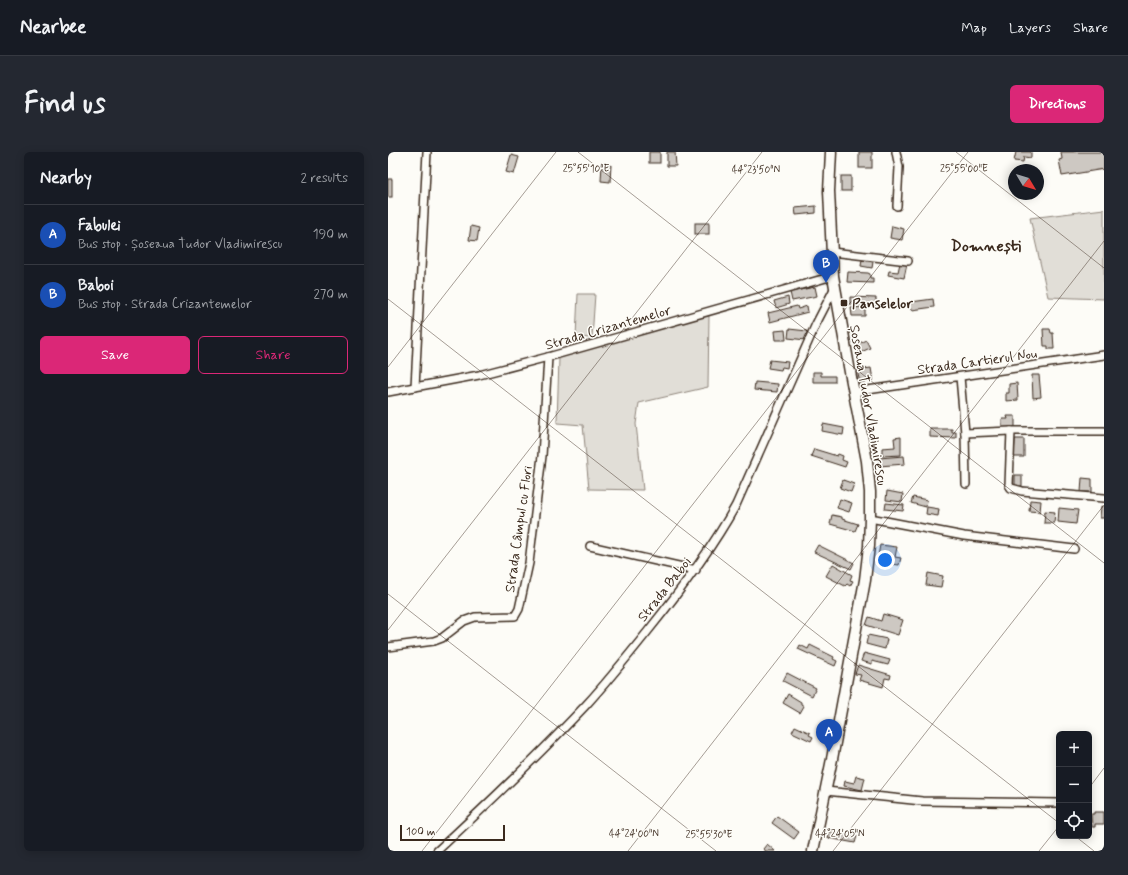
<!DOCTYPE html>
<html lang="en">
<head>
<meta charset="utf-8">
<style>
  :root { --surface:#171b24; --page:#242831; --text:#f1f3f6; --muted:#9ea1a6; --line:#363941; --accent:#db2777 }
  body { margin:0; font-family:Mynerve,sans-serif; background:var(--page); color:var(--text) }
  .controls { position:absolute; right:12px; bottom:12px; display:grid; overflow:hidden; border-radius:6px; box-shadow:0 2px 10px #0003 }
  .controls button { width:36px; height:36px; display:grid; place-items:center; padding:0; border:0; border-bottom:1px solid var(--line); background:var(--surface); color:var(--text); font:20px sans-serif }
  .compass { position:absolute; left:620px; top:12px; width:36px; height:36px; border-radius:50%; background:var(--surface); box-shadow:0 2px 10px #0003; rotate:128deg }
  .scale { position:absolute; left:12px; bottom:10px; width:105px; box-sizing:border-box; padding-left:4px; border:2px solid #3b2a1e; border-top:0; font-size:11px; line-height:14px; white-space:nowrap; color:#3b2a1e; -webkit-text-stroke:3px #fdfcf7; paint-order:stroke }
  .you { position:absolute; left:497px; top:408px; width:14px; height:14px; margin:-10px; border:3px solid #fff; border-radius:50%; background:#1a73e8; box-shadow:0 0 0 6px #1a73e833 }
  .badge { display:grid; place-items:center; width:26px; height:26px; border-radius:50%; background:var(--accent); color:#fff; font-size:13px; font-weight:700 }
  .pin { position:absolute; translate:-50% -33px; filter:drop-shadow(0 1px 2px #0008) }
  .pin::after { content:''; position:absolute; top:21px; width:14px; height:12px; background:inherit; clip-path:polygon(0 0,100% 0,50% 100%) }
  .list { margin:0; padding:0; list-style:none }
  h2 { display:flex; justify-content:space-between; align-items:center; height:52px; margin:0; padding:0 16px; font-size:17px }
  h2 small { font-size:13px; font-weight:400; color:var(--muted) }
  .list li { display:grid; grid-template-columns:26px 1fr auto; gap:12px; align-items:center; box-sizing:border-box; height:60px; padding:0 16px; border-top:1px solid var(--line) }
  .list b { display:block; font-size:15px; white-space:nowrap }
  .list p { margin:0; font-size:13px; white-space:nowrap; color:var(--muted) }
  .list em { font-size:13px; font-style:normal; color:var(--muted) }
  .actions { display:flex; gap:8px; padding:12px 16px }
  .actions a { flex:1; padding:9px 0; border:1px solid var(--accent); border-radius:6px; text-align:center; font-size:14px; color:var(--accent) }
  .actions .main { background:var(--accent); color:#fff }
  .icon { flex:none; width:22px; height:22px; fill:none; stroke:currentColor; stroke-width:2; stroke-linecap:round; stroke-linejoin:round }
  .map { position:relative; flex:none; width:716px; height:699px; overflow:hidden; border-radius:6px }
  header { display:flex; align-items:center; gap:24px; box-sizing:border-box; height:56px; padding:0 20px; background:var(--surface); border-bottom:1px solid var(--line) }
  header strong { font-size:19px }
  nav { display:flex; gap:22px; margin-inline-start:auto; font-size:14px }
  .intro { display:flex; align-items:center; justify-content:space-between; box-sizing:border-box; height:96px; padding:0 24px }
  h1 { margin:0; font-size:28px }
  .button { padding:10px 18px; border-radius:6px; background:var(--accent); color:#fff; font-size:14px; font-weight:700 }
  main { display:flex; gap:24px; padding:0 24px }
  aside { flex:1; background:var(--surface); border-radius:6px; box-shadow:0 2px 10px #0003 }
  .map>svg:first-child { display:block }
</style>
</head>
<body>
<header>
<strong>Nearbee</strong>
<nav><a>Map</a><a>Layers</a><a>Share</a></nav>
</header>
<div class="intro"><h1>Find us</h1><a class="button">Directions</a></div>
<main>
<aside>
<h2>Nearby<small>2 results</small></h2>
<ul class="list">
<li><span class="badge" style="background:#1a4fb4">A</span><div><b>Fabulei</b><p>Bus stop · Șoseaua Tudor Vladimirescu</p></div><em>190 m</em></li>
<li><span class="badge" style="background:#1a4fb4">B</span><div><b>Baboi</b><p>Bus stop · Strada Crizantemelor</p></div><em>270 m</em></li>
</ul>
<div class="actions"><a class="main">Save</a><a>Share</a></div>
</aside>
<div class="map">
<svg width="716" height="699" viewBox="0 0 716 699">
  <rect width="100%" height="100%" fill="#fdfcf7"/>
  <filter id="ink" filterUnits="userSpaceOnUse"><feTurbulence type="fractalNoise" baseFrequency=".025" numOctaves="2"/><feDisplacementMap in="SourceGraphic" scale="8" xChannelSelector="R" yChannelSelector="G"/><feConvolveMatrix kernelMatrix="1 2 1 2 8 2 1 2 1" color-interpolation-filters="sRGB"/></filter>
  <g filter="url(#ink)">
    <g fill="#e1ded7" stroke="#8e847a">
      <path d="M716,57V147L660,145L642,66Z"/>
      <path d="M190,142H207L204,186L188,185Z"/>
      <path d="M321,163L320,235L251,251L248,272L255,338L201,337L195,273L169,271L171,206Z"/>
    </g>
    <g fill="#cdc8c2" stroke="#3b2a1e">
      <rect x="261" y="0" width="11" height="11"/>
      <path d="M279,0H287L288,14H279Z"/>
      <rect x="471" y="0" width="13" height="16"/>
      <path d="M628,0H643V6L636,5L635,10L626,9Z"/>
      <path d="M673,0H716V17L674,24L671,8L674,7Z"/>
      <path d="M123,3L131,5L126,22L118,20Z"/>
      <path d="M214,12L223,13L222,30L213,29Z"/>
      <rect x="453" y="24" width="10" height="15"/>
      <rect x="0" y="27" width="4" height="18"/>
      <path d="M428,54V61L408,63L407,56Z"/>
      <rect x="307" y="71" width="14" height="11"/>
      <path d="M83,74L91,76L89,89L81,88Z"/>
      <path d="M504,74L516,77L514,88L502,86Z"/>
      <path d="M474,108L485,110L484,116L473,114Z"/>
      <path d="M512,111L519,112L516,126L500,123L501,119L510,120Z"/>
      <path d="M460,120L480,121L482,122V126H485V131L459,130Z"/>
      <path d="M427,135L429,144L404,149L402,140Z"/>
      <path d="M400,145L401,152L388,156L386,149Z"/>
      <path d="M462,145L488,146V154L462,152Z"/>
      <path d="M545,147L546,155L524,158L523,150Z"/>
      <path d="M409,154L410,157L419,154L420,160L382,170L380,161Z"/>
      <path d="M477,155V164H464L463,156Z"/>
      <path d="M401,177L419,179L418,188L400,186Z"/>
      <path d="M655,177H662L663,181H665L666,197H660V194H656Z"/>
      <path d="M397,178L398,188H388L387,179Z"/>
      <path d="M478,188L482,196L471,201L467,193Z"/>
      <path d="M382,208L400,210L399,216L394,215L393,218L380,216Z"/>
      <path d="M483,216L485,228L472,231L469,218Z"/>
      <path d="M425,220H433V224H447V230H425Z"/>
      <path d="M644,223H651L653,245L645,246Z"/>
      <path d="M367,230L390,232L389,240L366,238Z"/>
      <path d="M629,231L630,248L618,249V241H621V232Z"/>
      <path d="M619,264H627V276H614V267H620Z"/>
      <path d="M435,272L456,276L455,283L434,279Z"/>
      <path d="M542,277H564V280H568V286L542,285Z"/>
      <path d="M513,285V303L494,304V296L507,295L506,286Z"/>
      <path d="M627,287H636V305H626Z"/>
      <path d="M426,297L449,304L450,302L455,304L454,308L459,310L457,315L423,304Z"/>
      <path d="M516,304L517,312L491,314V306Z"/>
      <rect x="627" y="323" width="7" height="11"/>
      <path d="M694,326L704,327V340H693Z"/>
      <path d="M455,328L466,332L463,340L452,336Z"/>
      <path d="M499,339L515,342L514,350L498,348Z"/>
      <path d="M525,345L539,348L538,355L523,351Z"/>
      <path d="M452,347L464,351L461,360L449,356Z"/>
      <path d="M642,348L653,349L652,360L641,359Z"/>
      <path d="M498,351L516,353L515,359L497,357Z"/>
      <path d="M713,354L716,355V366H712Z"/>
      <path d="M539,355L551,357L550,364L538,362Z"/>
      <path d="M671,356L690,358L688,372L670,370Z"/>
      <path d="M657,359L667,360L666,371H656Z"/>
      <path d="M444,363L454,365V367L470,372L467,379L442,372Z"/>
      <path d="M430,393L466,411L463,417L426,400Z"/>
      <path d="M492,393L509,395L507,405L513,406L511,413L489,410Z"/>
      <path d="M445,412L464,423L462,428L465,429L462,434L459,432L457,434L438,424Z"/>
      <path d="M540,421L555,424L553,435L538,433Z"/>
      <path d="M495,462L515,468L510,483L478,473L481,465L493,469Z"/>
      <path d="M480,483L499,487L497,497L478,492Z"/>
      <path d="M412,493L420,497L422,493L446,505L445,507L449,509L447,514L410,497Z"/>
      <path d="M476,501L502,508L500,513L484,509V512L473,509Z"/>
      <path d="M470,513L503,523L502,527L497,526L495,535L471,528L473,523L467,522Z"/>
      <path d="M399,521L428,536L424,544L395,529Z"/>
      <path d="M400,542L413,550V552L416,554L412,561L395,551Z"/>
      <path d="M407,574L422,581L421,583L425,585L423,589L404,580Z"/>
      <path d="M468,624L477,626L474,638L456,634L457,629L466,631Z"/>
      <path d="M706,660H716V672H707V675H704L703,662H706Z"/>
      <path d="M389,664L411,680L406,687L384,671Z"/>
      <path d="M442,679L469,684L467,691L440,686Z"/>
      <path d="M379,692L387,699H378L375,697Z"/>
    </g>
    <g fill="none" stroke-linecap="round" stroke-linejoin="round">
      <defs>
        <g id="minor">
          <path d="M508,0L511,15L509,54"/>
          <path d="M444,100L520,109"/>
          <path d="M572,225L577,281L578,332"/>
          <path d="M27,235L39,0"/>
          <path d="M0,240L91,223L160,205L445,124"/>
          <path d="M466,240L716,203"/>
          <path d="M623,279L621,333L623,336L634,339L716,346"/>
          <path d="M577,281L623,279H716"/>
          <path d="M482,366L576,384L686,397"/>
          <path d="M202,394L308,418"/>
          <path d="M0,495L46,489L54,486L76,469L87,465L127,464L131,457L141,411L154,304L160,205"/>
          <path d="M438,639L534,649L671,651"/>
          <path d="M49,699C100,652 150,604 198,553C220,529 240,504 260,479C293,438 323,398 348,353L428,172L446,137"/>
        </g>
        <path id="secondary" d="M425,699L444,607L477,428L481,394L482,366V340L479,309L462,220L445,124L441,39L443,0"/>
      </defs>
      <use href="#minor" stroke="#3b2a1e" stroke-width="10"/>
      <use href="#secondary" stroke="#3b2a1e" stroke-width="13"/>
      <use href="#minor" stroke="#fdfcf7" stroke-width="7"/>
      <use href="#secondary" stroke="#fdfcf7" stroke-width="10"/>
    </g>
  </g>
  <path fill="none" stroke="#3b2a1e" stroke-width="1" stroke-opacity="0.45" d="M190,0L716,411M568,0L716,116M0,147L671,671M0,215L168,0M0,442L328,699M0,478L374,0M701,636L716,616M687,684L706,699M34,699L580,0M240,699L716,89M445,699L716,353M651,699L671,674"/>
  <rect fill="#3b2a1e" stroke="#fdfcf7" stroke-width="1.5" x="452" y="147" width="8" height="8" rx="2"/>
  <g text-anchor="middle" stroke-width="3" stroke-linejoin="round" paint-order="stroke">
    <g font-size="14" font-weight="bold" fill="#3b2a1e" stroke="#fdfcf7" text-anchor="start">
      <text x="464" y="156">Panselelor</text>
    </g>
    <g font-size="14" fill="#3b2a1e" stroke="#fdfcf7">
      <text transform="translate(220 175) rotate(-16)" y="5">Strada Crizantemelor</text>
      <text transform="translate(589 209) rotate(-8)" y="5">Strada Cartierul Nou</text>
      <text transform="translate(481 253) rotate(80)" y="5">Șoseaua Tudor Vladimirescu</text>
      <text transform="translate(130 377) rotate(-82)" y="5">Strada Câmpul cu Flori</text>
      <text transform="translate(276 437) rotate(-52)" y="5">Strada Baboi</text>
    </g>
    <g font-size="16" font-weight="bold" fill="#3b2a1e" stroke="#fdfcf7">
      <text x="598" y="99">Domnești</text>
    </g>
  </g>
  <g font-size="10" text-anchor="middle" fill="#3b2a1e" stroke="#fdfcf7" stroke-width="3" stroke-linejoin="round" paint-order="stroke">
    <text x="198" y="20">25°55'10"E</text>
    <text x="576" y="20">25°55'00"E</text>
    <text x="368" y="21">44°23'50"N</text>
    <text x="246" y="685">44°24'00"N</text>
    <text x="452" y="685">44°24'05"N</text>
    <text x="321" y="686">25°55'30"E</text>
  </g>
</svg>
<div class="controls">
<button>+</button>
<button>−</button>
<button><svg class="icon" aria-label="locate" viewBox="0 0 24 24"><circle cx="12" cy="12" r="6"/><path d="M12 2v4M12 18v4M2 12h4M18 12h4"/></svg></button>
</div>
<svg class="compass" viewBox="-18 -18 36 36"><path d="M0-13l5 13h-10z" fill="#e53935"/><path d="M0 13l5-13h-10z" fill="#9ea1a6"/></svg>
<div class="scale">100 m</div>
<div class="you"></div>
<div class="pin badge" style="left:441px;top:600px;background:#1a4fb4">A</div>
<div class="pin badge" style="left:438px;top:131px;background:#1a4fb4">B</div>
</div>
</main>
</body>
</html>
